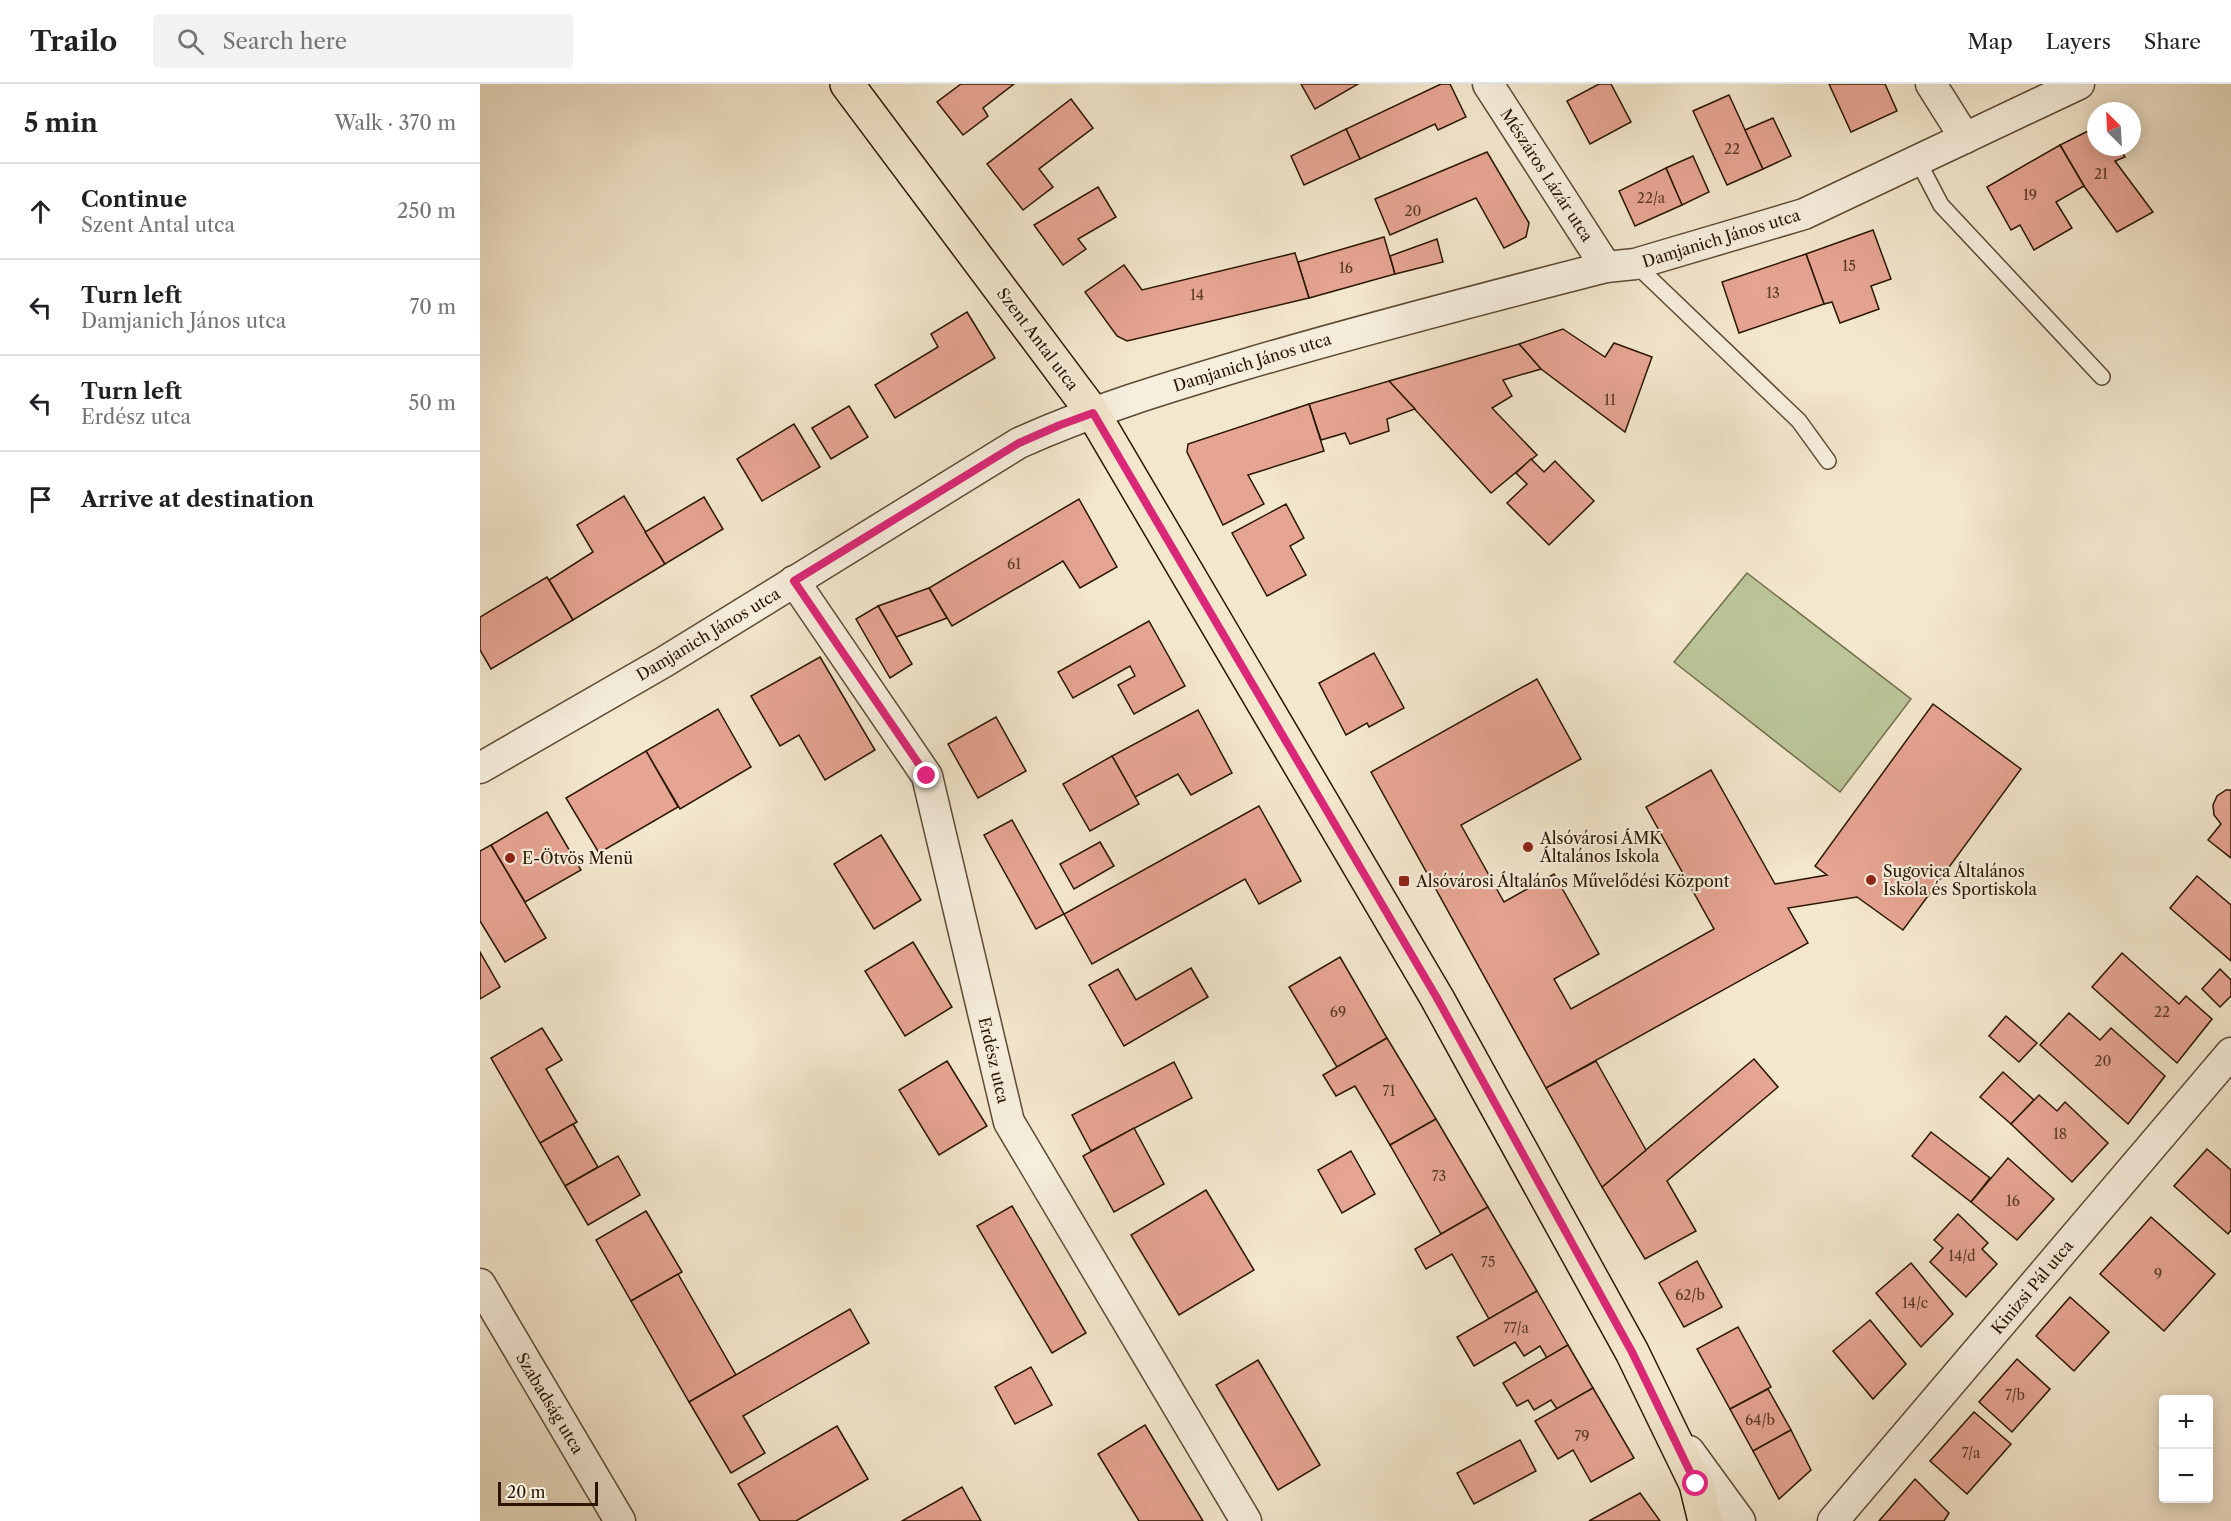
<!DOCTYPE html>
<html lang="en">
<head>
<meta charset="utf-8">
<style>
  :root { --surface:#fff; --page:#f2f2f2; --text:#202124; --muted:#757577; --line:#e0e0e0 }
  body { margin:0; font-family:"Libre Caslon Text",serif; background:var(--page); color:var(--text) }
  .controls { position:absolute; right:18px; bottom:18px; display:grid; overflow:hidden; border-radius:6px; box-shadow:0 3px 15px #0003 }
  .controls button { width:54px; height:54px; display:grid; place-items:center; padding:0; border:0; border-bottom:2px solid var(--line); background:var(--surface); color:var(--text); font:30px sans-serif }
  .compass { position:absolute; left:1607px; top:18px; width:54px; height:54px; border-radius:50%; background:var(--surface); box-shadow:0 3px 15px #0003; rotate:336deg }
  .scale { position:absolute; left:18px; bottom:15px; width:100px; box-sizing:border-box; padding-left:6px; border:3px solid #2a1600; border-top:0; font-size:16px; line-height:21px; white-space:nowrap; color:#2a1600; -webkit-text-stroke:4px #f7efde; paint-order:stroke }
  .stop { position:absolute; width:18px; height:18px; margin:-14px; border:4px solid #db2777; border-radius:50%; background:#fff }
  .stop.end { background:#db2777; border-color:#fff; box-shadow:0 2px 6px #0008 }
  .list { margin:0; padding:0; list-style:none }
  h2 { display:flex; justify-content:space-between; align-items:center; height:78px; margin:0; padding:0 24px; font-size:26px }
  h2 small { font-size:20px; font-weight:400; color:var(--muted) }
  .list li { display:grid; grid-template-columns:39px 1fr auto; gap:18px; align-items:center; box-sizing:border-box; height:96px; padding:0 24px; border-top:2px solid var(--line) }
  .list b { display:block; font-size:22px; white-space:nowrap }
  .list p { margin:0; font-size:20px; white-space:nowrap; color:var(--muted) }
  .list em { font-size:20px; font-style:normal; color:var(--muted) }
  .icon { flex:none; width:33px; height:33px; fill:none; stroke:currentColor; stroke-width:2; stroke-linecap:round; stroke-linejoin:round }
  .map { position:relative; flex:none; width:1751px; height:1437px; overflow:hidden }
  header { display:flex; align-items:center; gap:36px; box-sizing:border-box; height:84px; padding:0 30px; background:var(--surface); border-bottom:2px solid var(--line) }
  header strong { font-size:28px }
  nav { display:flex; gap:33px; margin-inline-start:auto; font-size:21px }
  .search { width:420px; height:54px; background:var(--page); display:flex; align-items:center; gap:15px; box-sizing:border-box; padding:0 21px; border-radius:6px; color:var(--muted); font-size:22px }
  main { display:flex }
  aside { flex:1; background:var(--surface) }
  .map>svg:first-child { display:block }
</style>
</head>
<body>
<header>
<strong>Trailo</strong>
<div class="search"><svg class="icon" aria-label="search" viewBox="0 0 24 24"><circle cx="10" cy="10" r="6"/><path d="M15 15l6 6"/></svg>Search here</div>
<nav><a>Map</a><a>Layers</a><a>Share</a></nav>
</header>
<main>
<aside>
<h2>5 min<small>Walk · 370 m</small></h2>
<ul class="list">
<li><svg class="icon" aria-label="ahead" viewBox="0 0 24 24"><path d="M12 20V5M6 11l6-6 6 6"/></svg><div><b>Continue</b><p>Szent Antal utca</p></div><em>250 m</em></li>
<li><svg class="icon" aria-label="left" viewBox="0 0 24 24"><path d="M17 20v-9H6M10 6l-5 5 5 5"/></svg><div><b>Turn left</b><p>Damjanich János utca</p></div><em>70 m</em></li>
<li><svg class="icon" aria-label="left" viewBox="0 0 24 24"><path d="M17 20v-9H6M10 6l-5 5 5 5"/></svg><div><b>Turn left</b><p>Erdész utca</p></div><em>50 m</em></li>
<li><svg class="icon" aria-label="arrive" viewBox="0 0 24 24"><path d="M6 21V4h12l-3 4 3 4H6"/></svg><div><b>Arrive at destination</b></div></li>
</ul>
</aside>
<div class="map">
<svg width="1751" height="1437" viewBox="0 0 1751 1437">
  <rect width="100%" height="100%" fill="#f3e7cd"/>
  <filter id="stains"><feTurbulence type="fractalNoise" baseFrequency=".00333" numOctaves="4"/><feColorMatrix values="0 0 0 0 .2 0 0 0 0 .09 0 0 0 0 .02 0 0 0 .5 -.17"/></filter>
  <radialGradient id="worn" r=".72"><stop offset=".6" stop-color="#630" stop-opacity="0"/><stop offset="1" stop-color="#630" stop-opacity=".3"/></radialGradient>
  <path fill="#bbc598" stroke="#726e4c" stroke-width="1.5" d="M1267,489L1431,615L1360,708L1194,578Z"/>
  <g fill="#e6a492" stroke="#2a1600" stroke-width="1.5">
    <path d="M481,0H534L503,24L508,32L483,51L457,18Z"/>
    <path d="M821,0H878L835,25Z"/>
    <path d="M961,0H970L986,33L958,46L955,40L880,75L866,45Z"/>
    <path d="M1119,0H1131L1151,38L1110,60L1087,17Z"/>
    <path d="M1349,0H1405L1417,27L1371,48Z"/>
    <path d="M1249,11L1283,85L1247,101L1213,27Z"/>
    <path d="M591,15L613,44L559,85L573,103L543,126L507,80Z"/>
    <path d="M1293,34L1311,72L1283,85L1265,46Z"/>
    <path d="M1616,43V63H1639L1645,73L1635,77L1673,128L1637,148L1604,102L1580,61Z"/>
    <path d="M866,45L880,75L824,101L811,72Z"/>
    <path d="M1580,61L1604,102L1576,118L1592,144L1554,166L1540,141L1531,146L1507,103Z"/>
    <path d="M1007,68L1049,139L1046,153L1024,164L996,114L910,151L895,115Z"/>
    <path d="M1213,72L1229,108L1202,121L1186,84Z"/>
    <path d="M1186,84L1202,121L1155,142L1139,107Z"/>
    <path d="M618,103L636,133L598,155L606,165L583,181L554,141Z"/>
    <path d="M1393,146L1411,195L1391,202L1399,225L1360,239L1352,218L1344,220L1326,170Z"/>
    <path d="M904,153L915,190L829,214L818,178Z"/>
    <path d="M957,155L963,178L915,190L910,172Z"/>
    <path d="M815,169L829,214L647,257L637,252L605,208L644,181L662,206Z"/>
    <path d="M1326,170L1344,220L1259,249L1242,198Z"/>
    <path d="M487,228L515,274L415,334L395,301L458,263L451,250Z"/>
    <path d="M1083,245L1125,273L1134,259L1172,273L1145,348L1061,285L1039,260Z"/>
    <path d="M1039,260L1061,285L1023,296L1032,312L1012,324L1057,371L1011,409L909,297Z"/>
    <path d="M909,297L935,325L907,335L909,347L870,360L865,349L841,356L829,320Z"/>
    <path d="M829,320L844,367L768,391L784,420L743,441L707,368L708,360Z"/>
    <path d="M369,322L388,353L351,375L332,344Z"/>
    <path d="M314,340L340,383L282,417L257,375Z"/>
    <path d="M1051,375L1064,388L1075,377L1114,417L1069,461L1027,419L1047,400L1036,389Z"/>
    <path d="M144,412L185,480L93,536L69,496L113,468L97,441Z"/>
    <path d="M224,413L243,445L185,480L165,448Z"/>
    <path d="M599,415L637,483L600,504L583,477L472,542L449,504Z"/>
    <path d="M806,420L824,454L810,462L826,491L787,512L752,449Z"/>
    <path d="M67,493L93,536L11,585L0,566V533Z"/>
    <path d="M449,504L467,534L416,553L398,522Z"/>
    <path d="M398,522L432,580L410,594L376,535Z"/>
    <path d="M669,537L705,602L654,630L638,601L655,592L650,582L593,614L578,588Z"/>
    <path d="M894,569L924,624L889,643L887,639L866,651L839,599Z"/>
    <path d="M340,573L395,666L345,696L319,651L300,662L271,612Z"/>
    <path d="M1057,595L1101,675L981,741L1024,818L1074,790L1119,870L1074,895L1091,925L1234,845L1166,723L1231,686L1295,800L1347,791L1335,782L1453,620L1541,685L1423,846L1377,813L1308,824L1328,859L1066,1004L891,688Z"/>
    <path d="M238,625L271,683L200,725L166,667Z"/>
    <path d="M718,626L752,689L711,711L698,690L655,713L632,672Z"/>
    <path d="M516,633L546,687L498,714L468,660Z"/>
    <path d="M166,667L198,723L119,769L86,714Z"/>
    <path d="M632,672L659,720L610,747L583,700Z"/>
    <path d="M1746,706H1751V774L1728,756L1741,740L1734,731L1733,721L1737,712Z"/>
    <path d="M779,722L821,797L779,820L765,795L612,880L584,830Z"/>
    <path d="M67,728L101,786L45,818L11,761Z"/>
    <path d="M532,736L584,830L556,845L504,751Z"/>
    <path d="M401,751L441,816L394,845L354,780Z"/>
    <path d="M620,758L634,782L594,805L580,780Z"/>
    <path d="M11,761L66,854L25,878L0,837V767Z"/>
    <path d="M1717,792L1751,821V877L1690,824Z"/>
    <path d="M433,858L472,923L425,952L385,887Z"/>
    <path d="M0,868L20,903L0,915Z"/>
    <path d="M1642,869L1699,920L1706,912L1732,935L1697,979L1612,903Z"/>
    <path d="M860,873L907,954L857,983L809,903Z"/>
    <path d="M711,884L728,913L644,962L609,901L638,885L656,916Z"/>
    <path d="M1740,885L1751,896V912L1740,923L1722,905Z"/>
    <path d="M1589,929L1620,956L1631,944L1685,992L1648,1040L1560,961Z"/>
    <path d="M1526,932L1557,959L1539,978L1509,952Z"/>
    <path d="M62,944L82,976L66,985L97,1038L60,1059L11,974Z"/>
    <path d="M907,954L956,1035L910,1061L875,1002L856,1012L843,991Z"/>
    <path d="M1274,975L1298,1003L1187,1097L1216,1147L1165,1175L1122,1103Z"/>
    <path d="M467,977L507,1042L459,1071L419,1006Z"/>
    <path d="M1116,977L1166,1066L1122,1103L1066,1004Z"/>
    <path d="M694,978L712,1014L611,1067L592,1031Z"/>
    <path d="M1523,988L1554,1016L1531,1040L1500,1013Z"/>
    <path d="M1559,1011L1577,1027L1585,1018L1628,1059L1592,1098L1531,1040Z"/>
    <path d="M956,1035L1008,1123L961,1150L910,1061Z"/>
    <path d="M93,1040L118,1083L85,1102L60,1059Z"/>
    <path d="M654,1044L684,1100L634,1128L603,1072Z"/>
    <path d="M1451,1048L1510,1094L1491,1118L1432,1072Z"/>
    <path d="M1727,1065L1751,1086V1146L1748,1150L1694,1102Z"/>
    <path d="M871,1067L895,1110L862,1129L838,1086Z"/>
    <path d="M138,1072L160,1111L108,1141L85,1102Z"/>
    <path d="M1528,1074L1574,1115L1537,1156L1491,1118Z"/>
    <path d="M726,1106L774,1186L699,1231L651,1151Z"/>
    <path d="M532,1122L606,1249L572,1269L497,1142Z"/>
    <path d="M1008,1123L1057,1207L1009,1235L972,1170L946,1185L935,1165Z"/>
    <path d="M166,1127L202,1188L151,1217L116,1156Z"/>
    <path d="M1478,1130L1508,1159L1502,1165L1517,1180L1486,1213L1450,1178L1463,1164L1454,1156Z"/>
    <path d="M1671,1133L1735,1190L1684,1247L1620,1190Z"/>
    <path d="M1217,1177L1242,1223L1204,1243L1179,1199Z"/>
    <path d="M1431,1179L1473,1230L1441,1263L1396,1209Z"/>
    <path d="M198,1190L256,1291L209,1318L151,1217Z"/>
    <path d="M1057,1207L1088,1261L1067,1274L1060,1262L1044,1272L1035,1258L994,1282L977,1253Z"/>
    <path d="M1590,1213L1629,1248L1594,1287L1556,1252Z"/>
    <path d="M370,1225L389,1259L263,1332L285,1369L251,1389L209,1318Z"/>
    <path d="M1390,1236L1426,1280L1393,1315L1353,1267Z"/>
    <path d="M1258,1243L1291,1303L1250,1325L1217,1265Z"/>
    <path d="M1088,1261L1113,1304L1077,1325L1071,1316L1054,1326L1048,1316L1037,1322L1023,1299Z"/>
    <path d="M1537,1275L1570,1305L1532,1348L1499,1318Z"/>
    <path d="M778,1276L840,1381L798,1406L736,1301Z"/>
    <path d="M551,1283L572,1321L535,1340L515,1303Z"/>
    <path d="M1113,1304L1154,1374L1111,1398L1093,1366L1078,1375L1055,1337Z"/>
    <path d="M1288,1305L1311,1346L1273,1367L1250,1325Z"/>
    <path d="M1494,1328L1531,1360L1487,1410L1450,1377Z"/>
    <path d="M665,1341L723,1437H659L618,1370Z"/>
    <path d="M357,1342L388,1395L316,1437H280L258,1400Z"/>
    <path d="M1311,1346L1331,1386L1299,1415L1273,1367Z"/>
    <path d="M1040,1356L1056,1387L994,1420L977,1389Z"/>
    <path d="M1435,1395L1469,1429L1464,1437H1399Z"/>
    <path d="M482,1403L501,1437H422Z"/>
    <path d="M1160,1409L1180,1437H1109Z"/>
  </g>
  <g fill="none" stroke-linecap="round" stroke-linejoin="round">
    <defs>
      <g id="service">
        <path d="M1438,77L1461,121L1622,293"/>
        <path d="M1155,180L1319,337L1348,377"/>
      </g>
      <g id="minor">
        <path d="M1008,0L1126,183"/>
        <path d="M1451,0L1485,54"/>
        <path d="M314,497L447,692L529,1038L766,1437"/>
        <path d="M0,684L184,578L539,359C612,326 689,303 766,280C885,245 1005,214 1126,183L1155,180L1324,130L1599,0"/>
        <path d="M0,1200L140,1437"/>
        <path d="M1209,1367L1260,1437"/>
        <path d="M1353,1437L1751,969"/>
      </g>
      <path id="primary" d="M367,0L613,329L957,914L1152,1268L1216,1400L1225,1437"/>
    </defs>
    <use href="#service" stroke="#5c4a33" stroke-width="18"/>
    <use href="#minor" stroke="#5c4a33" stroke-width="33"/>
    <use href="#primary" stroke="#2a1600" stroke-width="36"/>
    <use href="#service" stroke="#f7efde" stroke-width="15"/>
    <use href="#minor" stroke="#f7efde" stroke-width="30"/>
    <use href="#primary" stroke="#f3e7cd" stroke-width="33"/>
  </g>
  <g fill="none" stroke-linecap="round" stroke-linejoin="round">
    <path stroke="#db2777" stroke-width="8" d="M447,692L314,497L539,359L580,341L613,329L957,914L1152,1268L1216,1400"/>
  </g>
  <g fill="#8f2418" stroke="#f7efde" stroke-width="2">
    <circle cx="1048" cy="763" r="6"/>
    <circle cx="30" cy="774" r="6"/>
    <circle cx="1391" cy="796" r="6"/>
    <rect x="918" y="791" width="12" height="12" rx="3"/>
  </g>
  <g text-anchor="middle" stroke-width="4.5" stroke-linejoin="round" paint-order="stroke">
    <g font-size="14" fill="#593a24">
      <text x="1252" y="70">22</text>
      <text x="1621" y="95">21</text>
      <text x="1550" y="116">19</text>
      <text x="1171" y="119">22/a</text>
      <text x="933" y="132">20</text>
      <text x="1369" y="187">15</text>
      <text x="866" y="189">16</text>
      <text x="1293" y="214">13</text>
      <text x="717" y="216">14</text>
      <text x="1130" y="321">11</text>
      <text x="534" y="485">61</text>
      <text x="858" y="933">69</text>
      <text x="1682" y="933">22</text>
      <text x="1623" y="982">20</text>
      <text x="909" y="1012">71</text>
      <text x="1580" y="1055">18</text>
      <text x="959" y="1097">73</text>
      <text x="1533" y="1122">16</text>
      <text x="1482" y="1177">14/d</text>
      <text x="1008" y="1183">75</text>
      <text x="1678" y="1195">9</text>
      <text x="1210" y="1216">62/b</text>
      <text x="1435" y="1224">14/c</text>
      <text x="1036" y="1249">77/a</text>
      <text x="1535" y="1316">7/b</text>
      <text x="1280" y="1341">64/b</text>
      <text x="1102" y="1357">79</text>
      <text x="1491" y="1374">7/a</text>
    </g>
    <g font-size="16" fill="#2a1600" stroke="#f7efde">
      <text transform="translate(1067 91) rotate(57)" y="6">Mészáros Lázár utca</text>
      <text transform="translate(1241 154) rotate(-17)" y="6">Damjanich János utca</text>
      <text transform="translate(558 255) rotate(53)" y="6">Szent Antal utca</text>
      <text transform="translate(772 278) rotate(-17)" y="6">Damjanich János utca</text>
      <text transform="translate(228 550) rotate(-31)" y="6">Damjanich János utca</text>
      <text transform="translate(514 976) rotate(77)" y="6">Erdész utca</text>
      <text transform="translate(1552 1203) rotate(-50)" y="6">Kinizsi Pál utca</text>
      <text transform="translate(70 1319) rotate(59)" y="6">Szabadság utca</text>
    </g>
    <g font-size="16" fill="#2a1600" stroke="#f7efde" text-anchor="start">
      <text x="1060" y="760">Alsóvárosi ÁMK<tspan x="1060" dy="18">Általános Iskola</tspan></text>
      <text x="42" y="780">E-Ötvös Menü</text>
      <text x="1403" y="793">Sugovica Általános<tspan x="1403" dy="18">Iskola és Sportiskola</tspan></text>
      <text x="936" y="803">Alsóvárosi Általános Művelődési Központ</text>
    </g>
  </g>
  <rect width="100%" height="100%" filter="url(#stains)"/>
  <rect width="100%" height="100%" fill="url(#worn)"/>
</svg>
<div class="controls">
<button>+</button>
<button>−</button>
</div>
<svg class="compass" viewBox="-18 -18 36 36"><path d="M0-13l5 13h-10z" fill="#e53935"/><path d="M0 13l5-13h-10z" fill="#757577"/></svg>
<div class="scale">20 m</div>
<div class="stop" style="left:1216px;top:1400px"></div>
<div class="stop end" style="left:447px;top:692px"></div>
</div>
</main>
</body>
</html>
